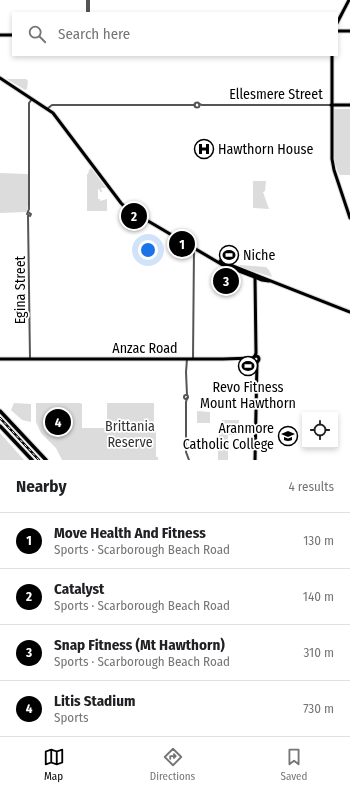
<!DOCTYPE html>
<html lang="en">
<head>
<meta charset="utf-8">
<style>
  :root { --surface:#fff; --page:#f6f6f6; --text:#202124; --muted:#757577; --line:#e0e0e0; --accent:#000 }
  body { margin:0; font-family:"Fira Sans Condensed",sans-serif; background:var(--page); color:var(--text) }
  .controls { position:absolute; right:12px; bottom:12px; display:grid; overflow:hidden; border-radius:0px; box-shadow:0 2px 6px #0003 }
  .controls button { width:36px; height:36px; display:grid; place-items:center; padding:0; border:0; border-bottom:1px solid var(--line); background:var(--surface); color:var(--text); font:20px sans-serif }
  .you { position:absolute; left:148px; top:250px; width:14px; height:14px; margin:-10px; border:3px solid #fff; border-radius:50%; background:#1a73e8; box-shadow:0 0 0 6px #1a73e833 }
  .badge { display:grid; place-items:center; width:26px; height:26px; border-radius:50%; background:var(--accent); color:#fff; font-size:13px; font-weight:700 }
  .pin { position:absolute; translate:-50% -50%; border:2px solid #fff; box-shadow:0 1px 4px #0006 }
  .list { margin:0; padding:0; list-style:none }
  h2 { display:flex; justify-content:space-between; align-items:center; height:52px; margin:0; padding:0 16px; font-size:17px }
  h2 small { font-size:13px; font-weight:400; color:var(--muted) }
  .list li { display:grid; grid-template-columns:26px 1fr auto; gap:12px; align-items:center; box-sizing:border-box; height:56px; padding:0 16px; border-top:1px solid var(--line) }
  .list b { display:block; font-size:15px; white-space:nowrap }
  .list p { margin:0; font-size:13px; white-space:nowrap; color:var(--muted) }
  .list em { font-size:13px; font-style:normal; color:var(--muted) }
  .icon { flex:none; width:22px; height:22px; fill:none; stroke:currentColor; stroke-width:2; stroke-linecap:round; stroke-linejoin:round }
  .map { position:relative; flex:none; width:350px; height:460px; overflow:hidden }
  .search { position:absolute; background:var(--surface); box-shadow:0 2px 6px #0003; left:12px; right:12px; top:12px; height:44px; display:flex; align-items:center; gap:10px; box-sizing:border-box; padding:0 14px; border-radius:0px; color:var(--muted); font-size:15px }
  .sheet { height:276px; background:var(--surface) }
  nav { display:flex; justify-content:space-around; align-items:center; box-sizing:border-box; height:56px; border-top:1px solid var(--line); background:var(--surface); font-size:11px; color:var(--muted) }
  nav a { display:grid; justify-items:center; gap:2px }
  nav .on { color:var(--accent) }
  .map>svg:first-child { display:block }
</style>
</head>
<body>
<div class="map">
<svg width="350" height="460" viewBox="0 0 350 460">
  <rect width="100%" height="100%" fill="#fff"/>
  <g fill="#dcdcdc">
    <path d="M7,79H26L28,81L27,89L25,90Z"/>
    <path d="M334,109H350V175H340C330,160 334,126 334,109Z"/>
    <path d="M91,168L106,188H101L102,192H100V190L98,189V199H100V201L107,199V211H87V174H88L89,170Z"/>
    <path d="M0,173L28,174L29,199L27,211L26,212L0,213Z"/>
    <path d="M253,181H266L265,191L263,192L269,209L253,208Z"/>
    <path d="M240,265L266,267L269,270L272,277L239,267Z"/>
    <path d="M14,403L31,404V422L22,420L11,410Z"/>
    <path d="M36,403H80L82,404V428H107V403H154V431H156V457H158V460H62L56,448L41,433L36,422Z"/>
    <path d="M197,411L210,412V423H197Z"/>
    <path d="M222,420H239V435H228V460H218V442Z"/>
    <path d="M0,433L24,460H0Z"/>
  </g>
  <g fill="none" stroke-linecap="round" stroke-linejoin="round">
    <defs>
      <g id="major">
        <path d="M337,23L349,0"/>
        <path d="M337,31H350"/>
        <path d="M0,35H13"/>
        <path d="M332,55V159L334,170L350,218"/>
        <path d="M0,78L53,113L121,203L126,208L221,264L262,280L269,281"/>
        <path d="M331,105H350"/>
        <path d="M220,261L350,312"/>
        <path d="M255,356L256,353L255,277"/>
        <circle cx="256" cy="359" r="3"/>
        <path d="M0,359H223L253,358"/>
        <path d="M255,460L257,362"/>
      </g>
      <g id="highway">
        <path d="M0,411L46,460"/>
        <path d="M0,426L32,460"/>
      </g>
    </defs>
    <use href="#major" stroke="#dbdbdb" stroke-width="5"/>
    <use href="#highway" stroke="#dbdbdb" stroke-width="5.5"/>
    <g stroke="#555" stroke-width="2">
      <path d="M89,0V13"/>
      <path d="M87,13V0"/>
      <circle cx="197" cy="105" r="2.5"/>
      <path d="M199,104L202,105H331"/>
      <path d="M47,109L52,105H195"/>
      <path d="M28,212L31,214L30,216L27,214L29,209V103L32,99"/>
      <path d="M28,216L30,359"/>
      <path d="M193,359L194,248"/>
      <circle cx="186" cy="397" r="2"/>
      <path d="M187,395L186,372L187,359"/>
      <path d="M187,398L186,402V452L189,460"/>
    </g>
    <use href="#major" stroke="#000" stroke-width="3"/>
    <use href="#highway" stroke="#000" stroke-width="3.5"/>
    <defs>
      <path id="rail" d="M0,418L39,460"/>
    </defs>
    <use href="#rail" stroke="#000" stroke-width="2.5"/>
    <use href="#rail" stroke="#fff" stroke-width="1" stroke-dasharray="3" stroke-linecap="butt"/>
  </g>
  <defs>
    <symbol id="hospital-ring" viewBox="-11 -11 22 22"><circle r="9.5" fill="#fff" stroke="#000" stroke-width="1.5"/><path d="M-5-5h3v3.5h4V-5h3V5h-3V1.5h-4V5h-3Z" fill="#000"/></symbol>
    <symbol id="stadium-ring" viewBox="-11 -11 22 22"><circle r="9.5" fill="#fff" stroke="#000" stroke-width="1.5"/><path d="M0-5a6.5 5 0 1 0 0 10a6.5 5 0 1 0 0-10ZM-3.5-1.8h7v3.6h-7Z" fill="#000"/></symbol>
    <symbol id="school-ring" viewBox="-11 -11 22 22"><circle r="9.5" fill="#fff" stroke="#000" stroke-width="1.5"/><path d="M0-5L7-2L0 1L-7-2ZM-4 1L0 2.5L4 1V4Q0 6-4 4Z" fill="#000"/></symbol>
  </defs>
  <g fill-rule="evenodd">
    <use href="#hospital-ring" x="193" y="138" width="22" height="22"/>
    <use href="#stadium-ring" x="218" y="244" width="22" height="22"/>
    <use href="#stadium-ring" x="237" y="355" width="22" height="22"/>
    <use href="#school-ring" x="277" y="425" width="22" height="22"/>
  </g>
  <g text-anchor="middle" stroke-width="3.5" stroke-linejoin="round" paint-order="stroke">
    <g font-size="14" fill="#000" stroke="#fff">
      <text x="276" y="99">Ellesmere Street</text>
      <text transform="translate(20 290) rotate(-90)" y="5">Egina Street</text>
      <text x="145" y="353">Anzac Road</text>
    </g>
    <g font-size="14" fill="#000" stroke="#fff" text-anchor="start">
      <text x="218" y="154">Hawthorn House</text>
      <text x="243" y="260">Niche</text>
      <text x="248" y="392" text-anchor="middle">Revo Fitness<tspan x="248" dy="16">Mount Hawthorn</tspan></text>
      <text x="274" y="433" text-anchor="end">Aranmore<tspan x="274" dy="16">Catholic College</tspan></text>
    </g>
    <g font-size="14" fill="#333" stroke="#fff">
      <text x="130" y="431">Brittania<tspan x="130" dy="16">Reserve</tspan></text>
    </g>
  </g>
</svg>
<div class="controls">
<button><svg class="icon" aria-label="locate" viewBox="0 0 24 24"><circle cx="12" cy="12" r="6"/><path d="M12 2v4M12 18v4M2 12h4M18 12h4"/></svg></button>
</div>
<div class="you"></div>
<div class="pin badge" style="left:182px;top:244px">1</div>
<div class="pin badge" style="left:134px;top:216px">2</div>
<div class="pin badge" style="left:226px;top:281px">3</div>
<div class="pin badge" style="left:58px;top:422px">4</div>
<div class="search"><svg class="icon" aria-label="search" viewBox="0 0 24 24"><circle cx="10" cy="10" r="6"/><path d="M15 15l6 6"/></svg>Search here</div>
</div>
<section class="sheet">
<h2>Nearby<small>4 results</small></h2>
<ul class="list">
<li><span class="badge">1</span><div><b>Move Health And Fitness</b><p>Sports · Scarborough Beach Road</p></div><em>130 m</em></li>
<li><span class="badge">2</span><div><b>Catalyst</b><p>Sports · Scarborough Beach Road</p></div><em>140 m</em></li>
<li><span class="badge">3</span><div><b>Snap Fitness (Mt Hawthorn)</b><p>Sports · Scarborough Beach Road</p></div><em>310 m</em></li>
<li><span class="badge">4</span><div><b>Litis Stadium</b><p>Sports</p></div><em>730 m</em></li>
</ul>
</section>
<nav>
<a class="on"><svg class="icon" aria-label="map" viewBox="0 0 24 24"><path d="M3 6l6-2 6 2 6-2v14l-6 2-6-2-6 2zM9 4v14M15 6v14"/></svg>Map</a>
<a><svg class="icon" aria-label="directions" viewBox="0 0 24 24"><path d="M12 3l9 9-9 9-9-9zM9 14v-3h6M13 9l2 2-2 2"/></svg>Directions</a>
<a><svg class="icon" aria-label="saved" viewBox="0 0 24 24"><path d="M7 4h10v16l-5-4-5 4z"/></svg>Saved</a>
</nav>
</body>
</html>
